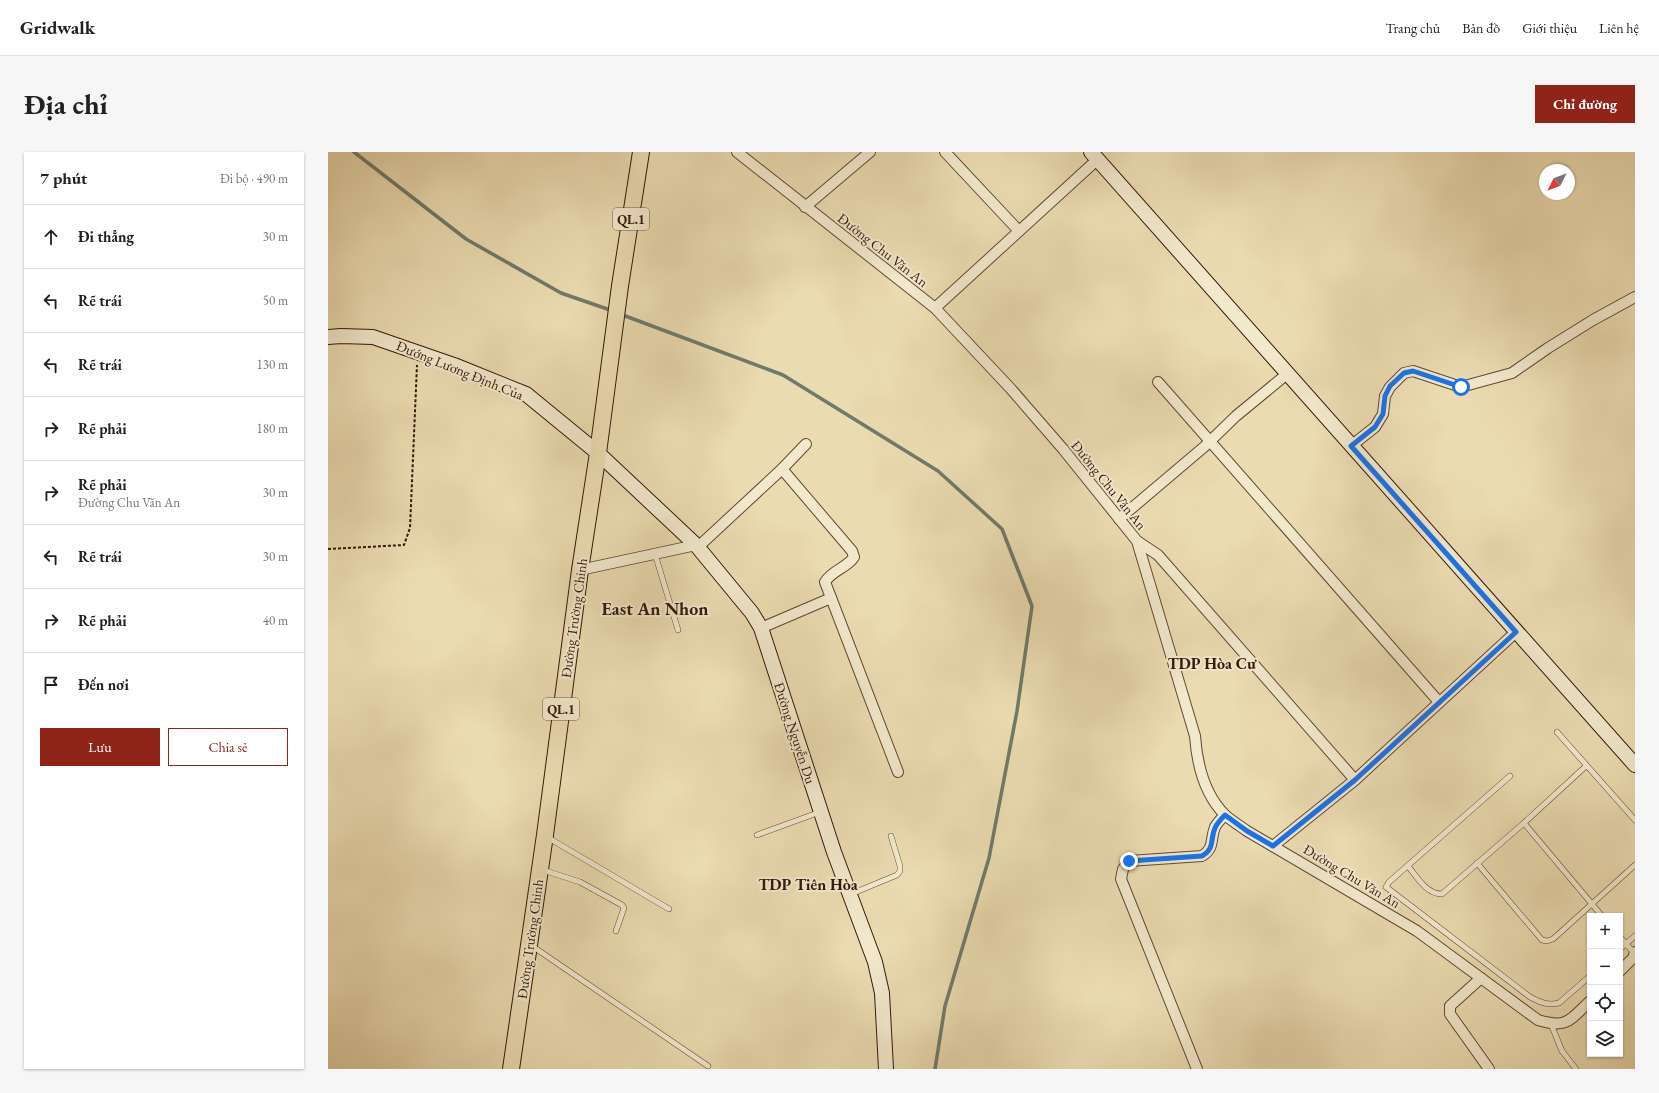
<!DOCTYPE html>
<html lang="vi">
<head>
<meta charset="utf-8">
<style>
  :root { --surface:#fff; --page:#f6f6f6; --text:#202124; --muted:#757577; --line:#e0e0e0; --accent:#8f2418 }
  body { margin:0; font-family:"EB Garamond",serif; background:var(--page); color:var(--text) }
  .controls { position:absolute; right:12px; bottom:12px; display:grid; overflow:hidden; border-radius:0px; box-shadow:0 1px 3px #0004 }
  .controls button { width:36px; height:36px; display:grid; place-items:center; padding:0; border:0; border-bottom:1px solid var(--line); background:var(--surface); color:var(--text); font:20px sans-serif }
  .compass { position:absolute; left:1211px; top:12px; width:36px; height:36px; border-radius:50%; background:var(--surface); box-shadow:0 1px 3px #0004; rotate:228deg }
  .stop { position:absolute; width:12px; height:12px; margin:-9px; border:3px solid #1a73e8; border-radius:50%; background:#fff }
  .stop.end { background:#1a73e8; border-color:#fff; box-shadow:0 1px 4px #0008 }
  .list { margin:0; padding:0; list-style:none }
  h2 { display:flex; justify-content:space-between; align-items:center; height:52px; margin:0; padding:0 16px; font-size:17px }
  h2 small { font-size:13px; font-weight:400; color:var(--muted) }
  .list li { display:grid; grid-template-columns:26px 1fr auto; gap:12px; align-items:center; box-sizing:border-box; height:64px; padding:0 16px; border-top:1px solid var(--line) }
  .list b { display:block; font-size:15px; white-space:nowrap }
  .list p { margin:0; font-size:13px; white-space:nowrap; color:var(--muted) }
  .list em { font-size:13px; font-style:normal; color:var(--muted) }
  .actions { display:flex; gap:8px; padding:12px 16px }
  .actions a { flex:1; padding:9px 0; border:1px solid var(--accent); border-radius:0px; text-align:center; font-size:14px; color:var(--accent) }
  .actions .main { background:var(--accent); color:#fff }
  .icon { flex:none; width:22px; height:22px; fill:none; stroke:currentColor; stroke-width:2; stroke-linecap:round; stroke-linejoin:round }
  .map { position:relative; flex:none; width:1307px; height:917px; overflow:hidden; border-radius:0px }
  header { display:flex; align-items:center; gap:24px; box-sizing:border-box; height:56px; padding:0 20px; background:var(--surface); border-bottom:1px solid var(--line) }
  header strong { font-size:19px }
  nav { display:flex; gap:22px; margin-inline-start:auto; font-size:14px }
  .intro { display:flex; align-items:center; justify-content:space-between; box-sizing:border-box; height:96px; padding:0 24px }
  h1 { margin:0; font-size:28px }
  .button { padding:10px 18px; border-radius:0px; background:var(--accent); color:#fff; font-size:14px; font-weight:700 }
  main { display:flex; gap:24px; padding:0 24px }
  aside { flex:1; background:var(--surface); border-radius:0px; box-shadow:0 1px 3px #0004 }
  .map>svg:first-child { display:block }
</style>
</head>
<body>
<header>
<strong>Gridwalk</strong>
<nav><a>Trang chủ</a><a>Bản đồ</a><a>Giới thiệu</a><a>Liên hệ</a></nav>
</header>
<div class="intro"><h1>Địa chỉ</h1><a class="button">Chỉ đường</a></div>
<main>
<aside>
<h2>7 phút<small>Đi bộ · 490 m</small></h2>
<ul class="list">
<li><svg class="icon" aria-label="ahead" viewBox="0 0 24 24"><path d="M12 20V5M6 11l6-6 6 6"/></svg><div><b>Đi thẳng</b></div><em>30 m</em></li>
<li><svg class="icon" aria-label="left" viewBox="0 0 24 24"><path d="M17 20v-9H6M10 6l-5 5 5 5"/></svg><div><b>Rẽ trái</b></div><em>50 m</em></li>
<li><svg class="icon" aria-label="left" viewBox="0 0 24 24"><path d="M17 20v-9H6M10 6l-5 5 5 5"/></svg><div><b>Rẽ trái</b></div><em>130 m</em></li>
<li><svg class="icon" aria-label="right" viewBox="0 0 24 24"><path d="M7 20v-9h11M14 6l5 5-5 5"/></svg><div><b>Rẽ phải</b></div><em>180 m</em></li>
<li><svg class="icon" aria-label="right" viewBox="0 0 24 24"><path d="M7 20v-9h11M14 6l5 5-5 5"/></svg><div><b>Rẽ phải</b><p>Đường Chu Văn An</p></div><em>30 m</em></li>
<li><svg class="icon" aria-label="left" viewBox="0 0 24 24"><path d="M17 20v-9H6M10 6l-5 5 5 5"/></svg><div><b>Rẽ trái</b></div><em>30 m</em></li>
<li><svg class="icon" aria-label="right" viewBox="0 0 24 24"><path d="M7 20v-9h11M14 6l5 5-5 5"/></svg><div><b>Rẽ phải</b></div><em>40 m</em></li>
<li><svg class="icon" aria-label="arrive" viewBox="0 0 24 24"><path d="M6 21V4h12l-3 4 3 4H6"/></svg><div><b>Đến nơi</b></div></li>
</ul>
<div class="actions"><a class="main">Lưu</a><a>Chia sẻ</a></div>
</aside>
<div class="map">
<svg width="1307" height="917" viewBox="0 0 1307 917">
  <rect width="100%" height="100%" fill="#ebdbb1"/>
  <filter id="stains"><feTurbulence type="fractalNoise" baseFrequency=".005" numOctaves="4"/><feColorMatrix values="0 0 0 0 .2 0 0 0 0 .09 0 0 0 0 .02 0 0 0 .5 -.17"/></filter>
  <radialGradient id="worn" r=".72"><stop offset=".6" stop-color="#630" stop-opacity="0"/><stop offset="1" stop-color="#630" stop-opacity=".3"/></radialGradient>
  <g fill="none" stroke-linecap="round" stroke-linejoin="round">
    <g stroke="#707a6a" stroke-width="3.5">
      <path d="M26,0L138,87L233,141L285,159"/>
      <path d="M292,162L455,223L610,319L674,377L704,454L689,559L661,706L617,854L607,917"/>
    </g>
    <defs>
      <g id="lane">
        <path d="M327,402L350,478"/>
        <path d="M1229,580L1307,668"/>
        <path d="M1182,624L1061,730L1058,735L1202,845C1212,850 1219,854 1231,851L1262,824"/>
        <path d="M1196,671L1274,764"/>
        <path d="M429,683L492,660"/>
        <path d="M219,685L341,757"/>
        <path d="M1149,711L1214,788L1219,789L1225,787L1307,713"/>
        <path d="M1080,714C1089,725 1098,742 1114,742L1196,671L1258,614"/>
        <path d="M215,718L252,730L294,753L296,756L288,779"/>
        <path d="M523,742L569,723L572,719V714L563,684"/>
        <path d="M1292,785L1306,801"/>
        <path d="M204,794L380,914"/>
        <path d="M1292,797L1307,784"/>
        <path d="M1223,872L1234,899L1248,917"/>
      </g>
      <g id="street">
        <path d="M409,0L607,156L683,237L735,297L809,389L867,584C869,612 876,642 897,663C904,669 912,674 919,679L1089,779L1210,868C1239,877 1242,868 1262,849"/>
        <path d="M617,0L691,79"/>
        <path d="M477,55L542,0"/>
        <path d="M607,156L770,7"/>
        <path d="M830,230L1111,550"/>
        <path d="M1023,294L1047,275L1055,262L1057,244L1062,235L1076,221L1085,219L1133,235L1184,221L1220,196L1265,168L1307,145"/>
        <path d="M454,317L524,399L526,405C519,416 504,418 497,430L570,620"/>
        <path d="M791,367L876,295L908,264L959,222"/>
        <path d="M809,389L830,403L1027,628"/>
        <path d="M370,395L454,317L478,292"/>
        <path d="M252,418L368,393"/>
        <path d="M433,476L503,446"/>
        <path d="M945,694L1027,628L1188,480"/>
        <path d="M1292,819L1305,806L1307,800"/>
        <path d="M1153,826L1122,854V862L1161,917"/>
        <path d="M869,917L793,727L795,717L801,709L874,704C887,696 882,687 887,675C889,671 894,666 897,663"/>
      </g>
      <g id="secondary">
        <path d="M763,0L1307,613"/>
        <path d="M0,185L13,184L45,185L126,213L198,242L270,301L368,393L424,461L433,476L506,700L547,810L554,841L558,917"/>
      </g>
      <path id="primary" d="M183,917L217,683L252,418L270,301L292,134L313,0"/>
    </defs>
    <use href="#lane" stroke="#614934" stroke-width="6"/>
    <use href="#street" stroke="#614934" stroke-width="12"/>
    <use href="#secondary" stroke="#33180b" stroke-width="16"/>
    <use href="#primary" stroke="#33180b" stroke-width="18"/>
    <path stroke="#33180b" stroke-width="2" stroke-dasharray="3 2" stroke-linecap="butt" d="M0,397L76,393L82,376L89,213"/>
    <use href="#lane" stroke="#f2e8cc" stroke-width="5"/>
    <use href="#street" stroke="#f2e8cc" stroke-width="10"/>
    <use href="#secondary" stroke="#f2e8cc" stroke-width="14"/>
    <use href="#primary" stroke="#ebdbb1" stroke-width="16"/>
  </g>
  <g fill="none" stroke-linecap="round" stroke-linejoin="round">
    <path stroke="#1a73e8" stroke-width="5" d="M801,709L874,704C887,697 882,687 887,676C889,671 894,666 897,663L919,679L945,694L1027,628L1188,480L1023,294L1047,275L1055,262L1057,244L1062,234L1076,221L1085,219L1133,235"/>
  </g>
  <g text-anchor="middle" stroke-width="4" stroke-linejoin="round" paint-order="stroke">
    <g fill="#f2e8cc" stroke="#6c5645" stroke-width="1">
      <rect x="285" y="56" width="36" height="22" rx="3"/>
      <rect x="215" y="546" width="36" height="22" rx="3"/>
    </g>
    <g font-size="13" font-weight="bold" fill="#33180b">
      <text x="303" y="72">QL.1</text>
      <text x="233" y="562">QL.1</text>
    </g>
    <g font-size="14" fill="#33180b" stroke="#f2e8cc">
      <text transform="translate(555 98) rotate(38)" y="5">Đường Chu Văn An</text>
      <text transform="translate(132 218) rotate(22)" y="5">Đướng Lương Định Của</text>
      <text transform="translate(781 333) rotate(51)" y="5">Đường Chu Văn An</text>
      <text transform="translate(246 466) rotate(-82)" y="5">Đường Trường Chinh</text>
      <text transform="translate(467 581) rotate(72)" y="5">Đường Nguyễn Du</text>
      <text transform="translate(1024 724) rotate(31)" y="5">Đường Chu Văn An</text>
      <text transform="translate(202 787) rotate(-82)" y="5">Đường Trường Chinh</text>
    </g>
    <g font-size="16" font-weight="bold" fill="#33180b" stroke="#f2e8cc">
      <text x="884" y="517">TDP Hòa Cư</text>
      <text x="480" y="738">TDP Tiên Hòa</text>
    </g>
    <g font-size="18" font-weight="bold" fill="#33180b" stroke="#f2e8cc">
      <text x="327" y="463">East An Nhon</text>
    </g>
  </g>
  <rect width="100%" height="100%" filter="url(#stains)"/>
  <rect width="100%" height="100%" fill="url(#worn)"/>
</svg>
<div class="controls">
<button>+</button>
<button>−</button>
<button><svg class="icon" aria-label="locate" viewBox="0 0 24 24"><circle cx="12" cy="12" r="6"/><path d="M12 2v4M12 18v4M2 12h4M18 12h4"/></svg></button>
<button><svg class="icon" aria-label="layers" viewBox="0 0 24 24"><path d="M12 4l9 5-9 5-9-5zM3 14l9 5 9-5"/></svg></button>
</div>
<svg class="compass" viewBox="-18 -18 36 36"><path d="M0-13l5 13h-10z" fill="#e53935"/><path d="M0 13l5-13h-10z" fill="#757577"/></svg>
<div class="stop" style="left:1133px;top:235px"></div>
<div class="stop end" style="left:801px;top:709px"></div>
</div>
</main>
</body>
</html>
